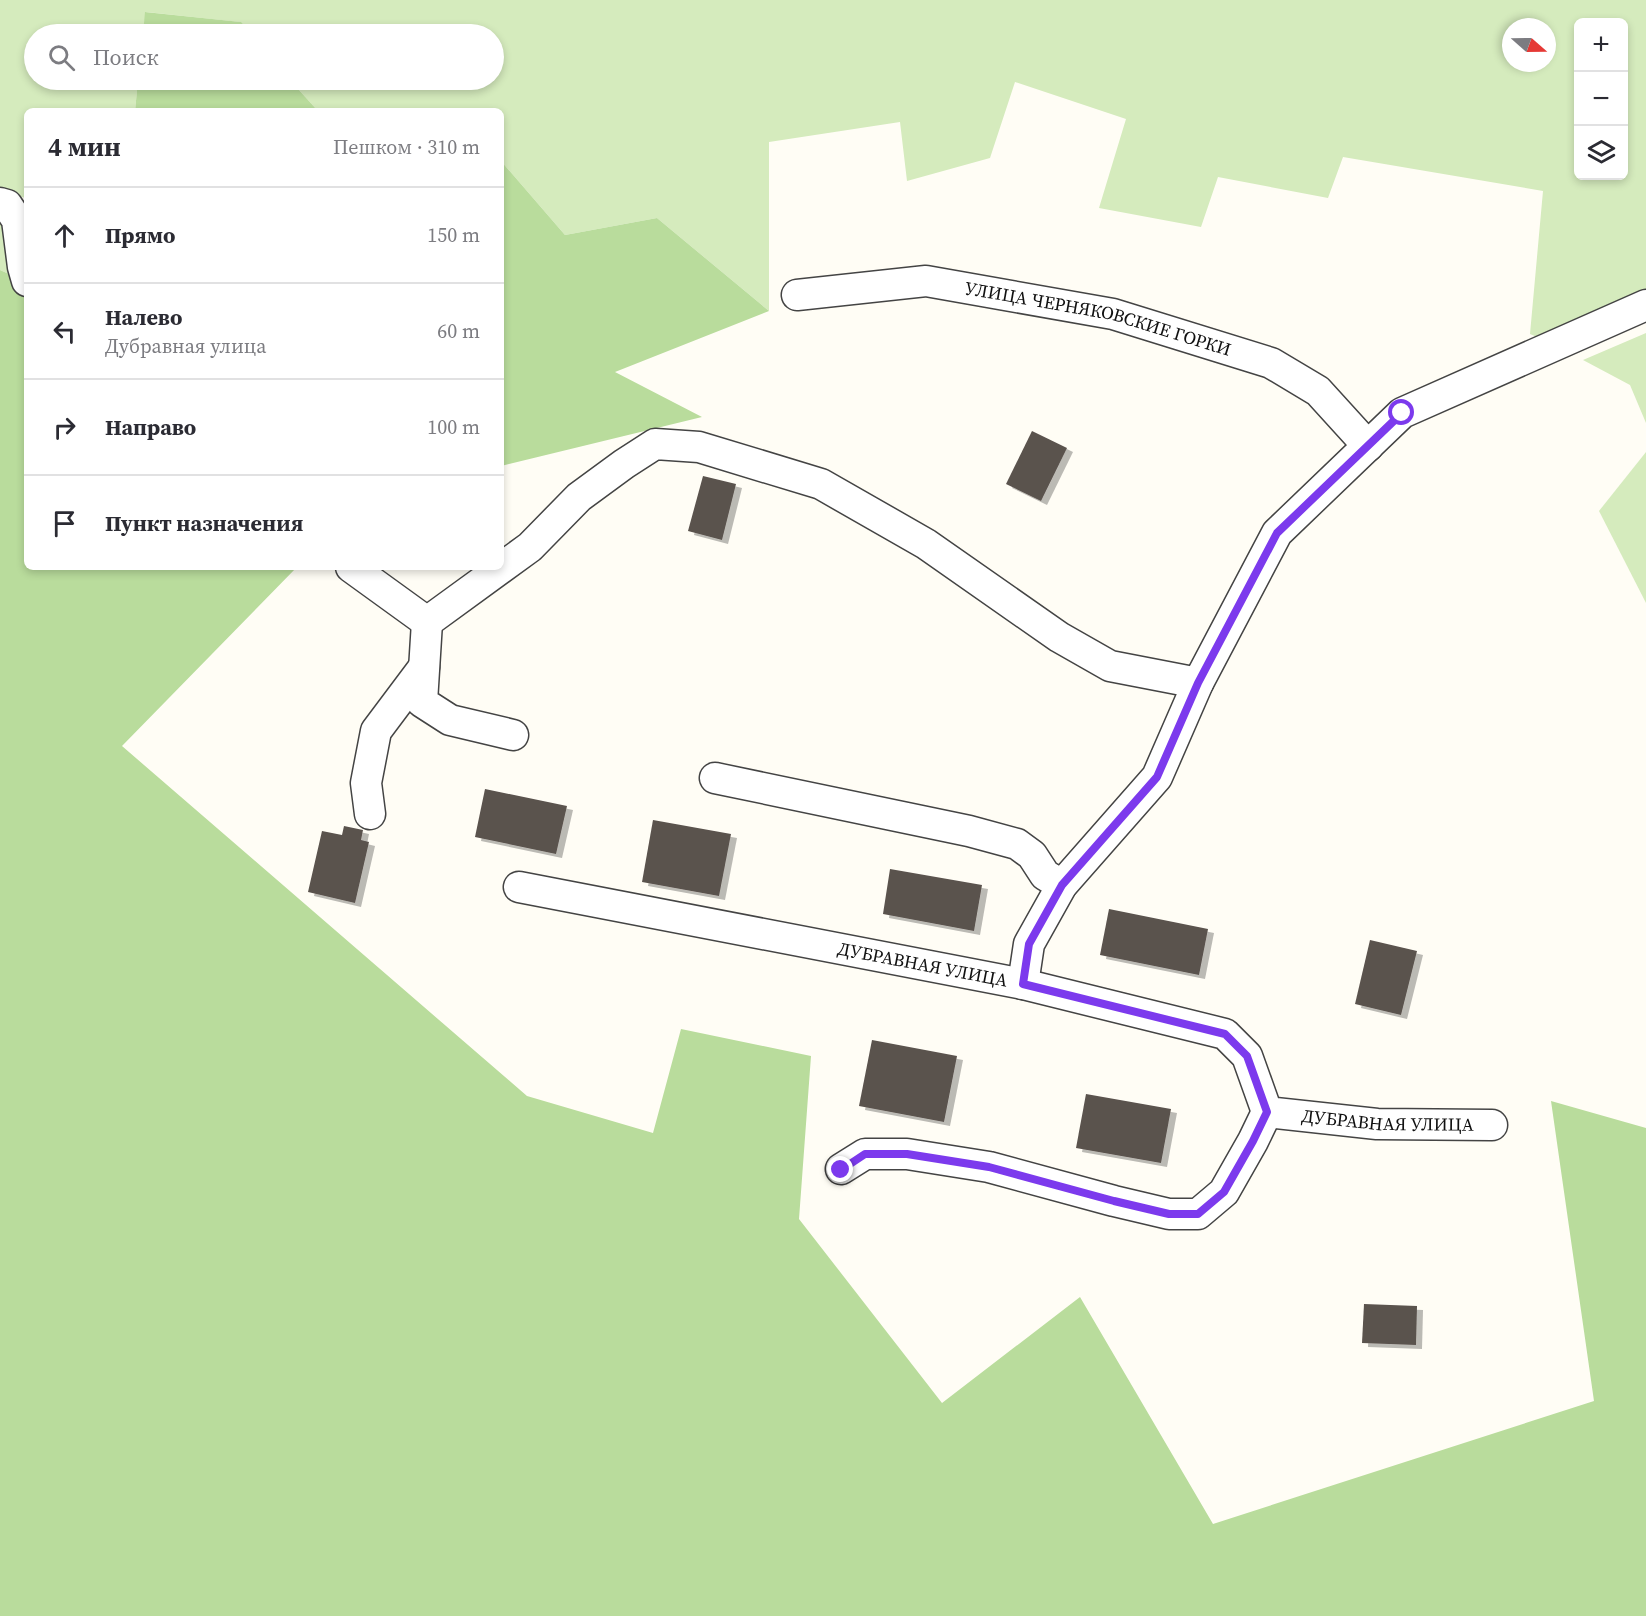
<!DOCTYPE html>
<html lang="ru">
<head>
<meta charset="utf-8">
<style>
  :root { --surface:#fff; --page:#f2f2f3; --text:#2b2b33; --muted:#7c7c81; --line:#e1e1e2 }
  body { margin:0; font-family:"Source Serif 4",serif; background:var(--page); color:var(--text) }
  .controls { position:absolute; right:18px; top:18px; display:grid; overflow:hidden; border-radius:9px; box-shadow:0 3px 9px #0003 }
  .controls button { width:54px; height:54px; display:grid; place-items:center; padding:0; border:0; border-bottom:2px solid var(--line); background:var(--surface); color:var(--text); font:30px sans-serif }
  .compass { position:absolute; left:1502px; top:18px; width:54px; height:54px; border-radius:50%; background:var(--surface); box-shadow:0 3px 9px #0003; rotate:110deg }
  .stop { position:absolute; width:18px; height:18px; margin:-14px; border:4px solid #7c3aed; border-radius:50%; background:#fff }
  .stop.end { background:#7c3aed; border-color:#fff; box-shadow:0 2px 6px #0008 }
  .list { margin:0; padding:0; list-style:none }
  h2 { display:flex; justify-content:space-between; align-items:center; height:78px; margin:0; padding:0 24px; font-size:26px }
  h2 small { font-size:20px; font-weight:400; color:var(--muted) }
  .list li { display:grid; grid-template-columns:39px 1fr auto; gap:18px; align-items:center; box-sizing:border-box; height:96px; padding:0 24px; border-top:2px solid var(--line) }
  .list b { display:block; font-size:22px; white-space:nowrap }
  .list p { margin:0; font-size:20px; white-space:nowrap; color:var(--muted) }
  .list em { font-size:20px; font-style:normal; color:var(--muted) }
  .icon { flex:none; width:33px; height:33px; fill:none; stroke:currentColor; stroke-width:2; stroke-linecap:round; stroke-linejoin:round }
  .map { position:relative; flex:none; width:1646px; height:1616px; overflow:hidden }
  .search { position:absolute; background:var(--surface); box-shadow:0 3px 9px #0003; left:24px; top:24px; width:480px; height:66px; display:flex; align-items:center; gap:15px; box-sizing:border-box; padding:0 21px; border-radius:33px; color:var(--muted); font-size:22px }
  .panel { position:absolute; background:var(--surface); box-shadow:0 3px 9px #0003; left:24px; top:108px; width:480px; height:462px; border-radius:9px }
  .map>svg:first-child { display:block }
</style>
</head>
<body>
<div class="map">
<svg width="1646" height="1616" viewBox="0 0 1646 1616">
  <defs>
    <filter id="shadow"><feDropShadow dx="6" dy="4" stdDeviation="0" flood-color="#0004"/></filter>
  </defs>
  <rect width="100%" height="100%" fill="#fffdf5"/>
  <g fill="#d5ebbd" fill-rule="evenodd">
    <path d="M0,0H1646V305L1556,345L1530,334L1543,191L1343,157L1328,198L1218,177L1201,227L1099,208L1126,119L1015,82L990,158L907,181L900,122L769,142V311L657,218L565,235L501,161V111H318L290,80H494V34H251L240,22L146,12L143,34H34V80H138L135,111H27L26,198L0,192ZM1578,22H1624V176H1578ZM1511,27H1547V63H1511Z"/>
    <path d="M0,211L27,282L0,270Z"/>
    <path d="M1646,333V423L1630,385L1583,360Z"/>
    <path d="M1646,452V603L1599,511Z"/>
  </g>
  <g fill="#b9dc9c">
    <path d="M145,12L241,22L251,34H143Z"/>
    <path d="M138,80H290L318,111H135Z"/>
    <path d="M501,161L565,235L657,218L769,311L615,372L702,417L501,466Z"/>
    <path d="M0,270L27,282V567H297L122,746L527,1096L653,1133L681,1029L811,1056L799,1219L942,1403L1080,1297L1213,1524L1594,1401L1551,1101L1646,1128V1616H0Z"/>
  </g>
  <g fill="#5a524d" filter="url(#shadow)">
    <path d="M1032,431L1067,448L1041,501L1006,484Z"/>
    <path d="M703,476L736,484L722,540L688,531Z"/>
    <path d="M485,789L567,806L556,854L475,837Z"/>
    <path d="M653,820L731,834L719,896L642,882Z"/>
    <path d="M344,826L363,830L361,840L369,842L355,903L308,892L322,831L342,835Z"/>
    <path d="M890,869L982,885L974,931L883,914Z"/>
    <path d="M1109,909L1208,929L1199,975L1100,955Z"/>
    <path d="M1370,940L1417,951L1401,1015L1355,1004Z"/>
    <path d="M872,1040L957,1056L944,1122L859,1106Z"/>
    <path d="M1086,1094L1171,1109L1161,1163L1076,1148Z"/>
    <path d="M1364,1304L1417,1306L1416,1345L1362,1343Z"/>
  </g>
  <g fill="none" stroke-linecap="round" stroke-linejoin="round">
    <defs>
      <g id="minor">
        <path d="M0,203L7,205L17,220L23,267L27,281"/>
        <path id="s1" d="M797,295L926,281L1113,314L1271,363L1318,391L1368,446"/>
        <path d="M351,567L427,622L530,547L579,497L624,464L655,444L699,447L821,484L926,544L1059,637L1110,666L1198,683"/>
        <path d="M427,622L422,702L450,720L513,735"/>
        <path d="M715,778L969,831L1017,844L1032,855L1045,875L1062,885"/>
        <path d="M370,814L366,783L376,731L424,667"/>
        <path id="s2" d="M519,887L1023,984L1225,1034L1247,1056L1267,1112L1377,1124L1492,1125"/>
        <path d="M1023,984L1029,944L1062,885L1157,777L1198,683L1277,533L1402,413L1646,305"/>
        <path d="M841,1169L865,1154H907L989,1167L1114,1201L1169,1214H1198L1224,1192L1253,1141L1267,1112"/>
      </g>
    </defs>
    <use href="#minor" stroke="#444" stroke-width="33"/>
    <use href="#minor" stroke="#fff" stroke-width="30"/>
  </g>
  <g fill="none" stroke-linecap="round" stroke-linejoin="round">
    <path stroke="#7c3aed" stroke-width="8" d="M841,1170L865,1154H907L989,1167L1114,1201L1169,1214H1198L1224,1192L1253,1141L1267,1112L1247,1056L1225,1034L1023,984L1029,944L1062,885L1157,777L1198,683L1277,533L1402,413"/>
  </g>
  <g text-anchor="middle" stroke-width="6" stroke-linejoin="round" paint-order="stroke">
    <g font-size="18" fill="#111" stroke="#fff">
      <text dy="6" stroke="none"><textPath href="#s1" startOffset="306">УЛИЦА ЧЕРНЯКОВСКИЕ ГОРКИ</textPath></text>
      <text dy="6" stroke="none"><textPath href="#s2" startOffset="411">ДУБРАВНАЯ УЛИЦА</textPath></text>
      <text dy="6" stroke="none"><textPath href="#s2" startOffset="933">ДУБРАВНАЯ УЛИЦА</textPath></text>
    </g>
  </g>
</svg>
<div class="controls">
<button>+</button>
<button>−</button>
<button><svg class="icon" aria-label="layers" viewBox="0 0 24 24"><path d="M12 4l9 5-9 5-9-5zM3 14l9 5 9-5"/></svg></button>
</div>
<svg class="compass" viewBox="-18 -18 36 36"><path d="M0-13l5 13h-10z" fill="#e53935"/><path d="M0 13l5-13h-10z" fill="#7c7c81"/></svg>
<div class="stop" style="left:1402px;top:413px"></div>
<div class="stop end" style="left:841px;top:1170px"></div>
<div class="search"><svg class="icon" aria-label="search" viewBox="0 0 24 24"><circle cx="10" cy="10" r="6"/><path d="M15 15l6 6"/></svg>Поиск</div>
<section class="panel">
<h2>4 мин<small>Пешком · 310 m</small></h2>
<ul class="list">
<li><svg class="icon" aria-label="ahead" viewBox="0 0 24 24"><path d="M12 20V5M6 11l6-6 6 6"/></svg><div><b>Прямо</b></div><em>150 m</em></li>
<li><svg class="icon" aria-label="left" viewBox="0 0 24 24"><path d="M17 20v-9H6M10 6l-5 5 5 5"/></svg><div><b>Налево</b><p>Дубравная улица</p></div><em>60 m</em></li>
<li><svg class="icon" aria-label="right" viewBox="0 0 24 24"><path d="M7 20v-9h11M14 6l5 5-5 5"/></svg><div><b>Направо</b></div><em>100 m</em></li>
<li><svg class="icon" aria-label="arrive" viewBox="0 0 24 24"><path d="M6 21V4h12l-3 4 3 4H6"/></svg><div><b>Пункт назначения</b></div></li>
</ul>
</section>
</div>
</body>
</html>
